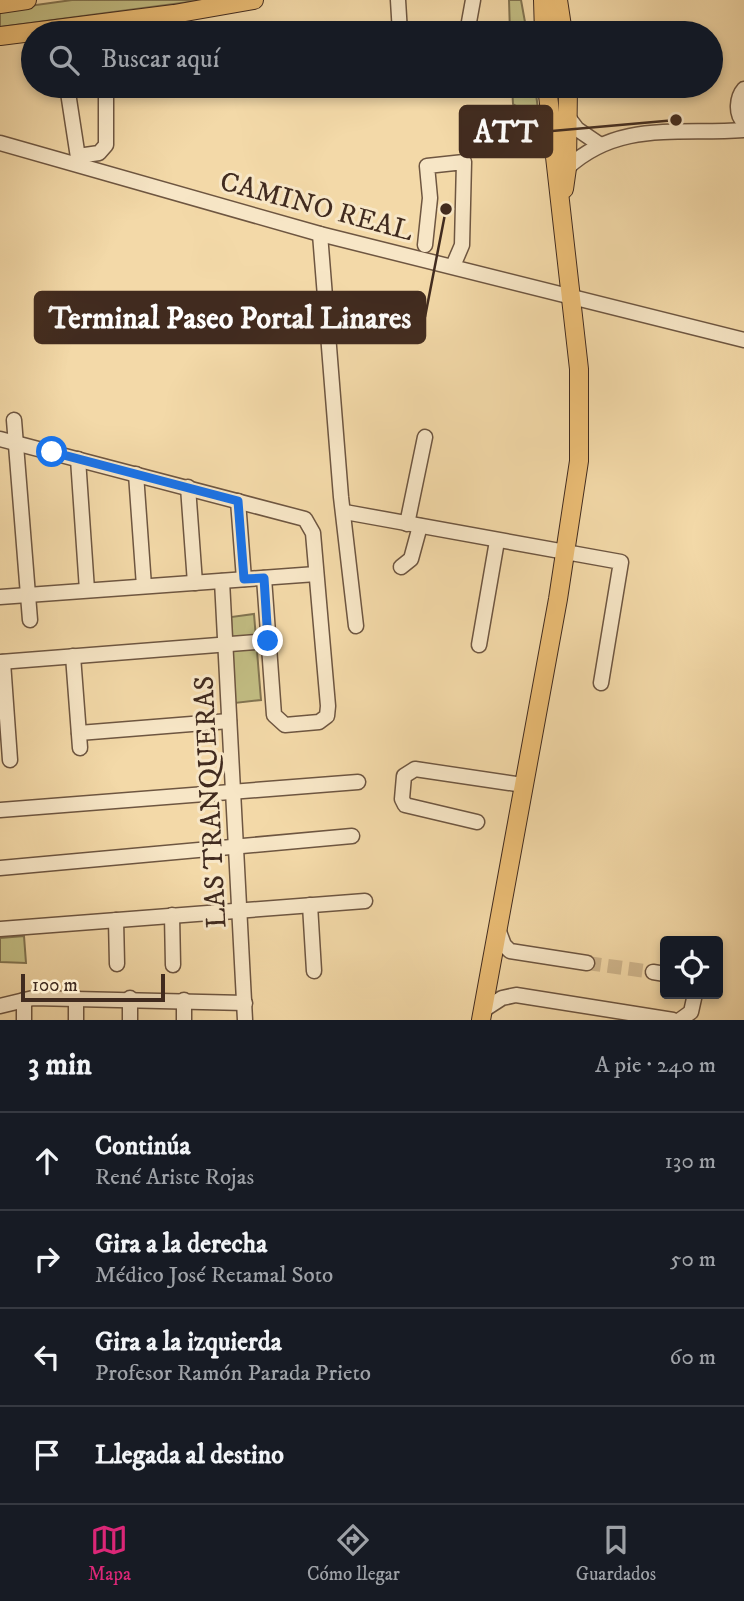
<!DOCTYPE html>
<html lang="es">
<head>
<meta charset="utf-8">
<style>
  :root { --surface:#171b24; --page:#20242c; --text:#f1f3f6; --muted:#9ea1a6; --line:#363941; --accent:#db2777 }
  body { margin:0; font-family:"IM FELL DW Pica",serif; background:var(--page); color:var(--text) }
  .controls { position:absolute; right:21px; bottom:21px; display:grid; overflow:hidden; border-radius:7px; box-shadow:0 4px 10px #0003 }
  .controls button { width:63px; height:63px; display:grid; place-items:center; padding:0; border:0; border-bottom:2px solid var(--line); background:var(--surface); color:var(--text); font:35px sans-serif }
  .scale { position:absolute; left:21px; bottom:18px; width:144px; box-sizing:border-box; padding-left:7px; border:4px solid #412b1f; border-top:0; font-size:19px; line-height:24px; white-space:nowrap; color:#412b1f; -webkit-text-stroke:5px #f7e6c6; paint-order:stroke }
  .stop { position:absolute; width:21px; height:21px; margin:-16px; border:5px solid #1a73e8; border-radius:50%; background:#fff }
  .stop.end { background:#1a73e8; border-color:#fff; box-shadow:0 2px 7px #0008 }
  .list { margin:0; padding:0; list-style:none }
  h2 { display:flex; justify-content:space-between; align-items:center; height:91px; margin:0; padding:0 28px; font-size:30px }
  h2 small { font-size:23px; font-weight:400; color:var(--muted) }
  .list li { display:grid; grid-template-columns:46px 1fr auto; gap:21px; align-items:center; box-sizing:border-box; height:98px; padding:0 28px; border-top:2px solid var(--line) }
  .list b { display:block; font-size:26px; white-space:nowrap }
  .list p { margin:0; font-size:23px; white-space:nowrap; color:var(--muted) }
  .list em { font-size:23px; font-style:normal; color:var(--muted) }
  .icon { flex:none; width:38px; height:38px; fill:none; stroke:currentColor; stroke-width:2; stroke-linecap:round; stroke-linejoin:round }
  .map { position:relative; flex:none; width:744px; height:1020px; overflow:hidden }
  .search { position:absolute; background:var(--surface); box-shadow:0 4px 10px #0003; left:21px; right:21px; top:21px; height:77px; display:flex; align-items:center; gap:18px; box-sizing:border-box; padding:0 24px; border-radius:38px; color:var(--muted); font-size:26px }
  .sheet { height:483px; background:var(--surface) }
  nav { display:flex; justify-content:space-around; align-items:center; box-sizing:border-box; height:98px; border-top:2px solid var(--line); background:var(--surface); font-size:19px; color:var(--muted) }
  nav a { display:grid; justify-items:center; gap:4px }
  nav .on { color:var(--accent) }
  .map>svg:first-child { display:block }
</style>
</head>
<body>
<div class="map">
<svg width="744" height="1020" viewBox="0 0 744 1020">
  <rect width="100%" height="100%" fill="#f3d9a8"/>
  <filter id="stains"><feTurbulence type="fractalNoise" baseFrequency=".00286" numOctaves="4"/><feColorMatrix values="0 0 0 0 .2 0 0 0 0 .09 0 0 0 0 .02 0 0 0 .5 -.17"/></filter>
  <radialGradient id="worn" r=".72"><stop offset=".6" stop-color="#630" stop-opacity="0"/><stop offset="1" stop-color="#630" stop-opacity=".3"/></radialGradient>
  <g fill="#c2bd83" stroke="#827451" stroke-width="2">
    <path d="M72,0H204L0,27V10Z"/>
    <path d="M509,0H521L527,33H510Z"/>
    <path d="M512,86H535L539,117H534L513,104Z"/>
    <path d="M254,614L261,700L235,703L231,617Z"/>
    <path d="M24,936L26,963L0,962V938Z"/>
  </g>
  <g fill="none" stroke-linecap="round" stroke-linejoin="round">
    <path stroke="#cfb68d" stroke-width="14" stroke-dasharray="14 7" stroke-linecap="butt" d="M587,963L653,972"/>
    <defs>
      <g id="minor">
        <path d="M398,0L400,33"/>
        <path d="M174,14L176,33"/>
        <path d="M467,33L473,0"/>
        <path d="M67,86L79,164"/>
        <path d="M744,89C737,97 735,114 744,122"/>
        <path d="M568,117L577,129L599,144"/>
        <path d="M0,143L320,234L744,340"/>
        <path d="M78,156L99,153L106,145V86"/>
        <path d="M567,168C619,120 679,135 744,130"/>
        <path d="M320,234L341,497L356,626"/>
        <path d="M425,245L430,198L427,166L464,162L462,245L453,266"/>
        <path d="M14,420L30,620"/>
        <path d="M0,439L305,519L313,533L328,706L327,716L319,722L285,725L274,715L264,578"/>
        <path d="M78,459L87,590"/>
        <path d="M136,474L144,586"/>
        <path d="M188,487L195,583"/>
        <path d="M238,501L244,579"/>
        <path d="M345,512L621,562L601,683"/>
        <path d="M407,524L425,437"/>
        <path d="M401,567L411,559L420,526"/>
        <path d="M222,581L245,1020"/>
        <path d="M0,597L316,574"/>
        <path d="M479,645L497,541"/>
        <path d="M73,656L80,748"/>
        <path d="M0,662L268,641"/>
        <path d="M3,662L10,760"/>
        <path d="M79,733L229,721"/>
        <path d="M0,810L358,782"/>
        <path d="M477,822L405,805L402,799L404,776L415,769L523,785"/>
        <path d="M0,868L352,836"/>
        <path d="M310,905L314,971"/>
        <path d="M172,915L173,965"/>
        <path d="M116,920L117,964"/>
        <path d="M0,929L365,901"/>
        <path d="M498,929L504,945L510,951L587,963"/>
        <path d="M653,972L665,974"/>
        <path d="M76,998V1020"/>
        <path d="M24,1000V1020"/>
        <path d="M0,1006L33,998L245,1003"/>
        <path d="M482,1011L502,998L516,995L673,1020"/>
        <path d="M130,1020V998"/>
        <path d="M184,1020V1000"/>
        <path d="M680,1020L691,1012L695,994"/>
      </g>
      <g id="major">
        <path d="M543,0L544,33"/>
        <path d="M558,0L563,33"/>
        <path d="M0,4L27,0"/>
        <path d="M0,36L174,14L254,0"/>
        <path d="M564,189L567,168L568,86"/>
        <path d="M481,1020L558,599L579,461V369L547,86"/>
      </g>
    </defs>
    <use href="#minor" stroke="#6e5641" stroke-width="17"/>
    <use href="#major" stroke="#412b1f" stroke-width="20"/>
    <use href="#minor" stroke="#f7e6c6" stroke-width="14"/>
    <use href="#major" stroke="#eabc74" stroke-width="18"/>
  </g>
  <g fill="none" stroke-linecap="round" stroke-linejoin="round">
    <path stroke="#1a73e8" stroke-width="9" d="M52,452L238,501L244,579L264,578L268,641"/>
  </g>
  <g text-anchor="middle" stroke-width="6" stroke-linejoin="round" paint-order="stroke">
    <g font-size="28" fill="#412b1f" stroke="#f7e6c6">
      <text transform="translate(317 205) rotate(15)" y="10">CAMINO REAL</text>
      <text transform="translate(209 802) rotate(-93)" y="10">LAS TRANQUERAS</text>
    </g>
  </g>
  <path fill="none" stroke="#412b1f" stroke-width="2.5" d="M676 120L552 131M446 209L425 317"/>
  <g fill="#412b1f" stroke="#f7e6c6" stroke-width="2.5">
    <circle cx="676" cy="120" r="7"/>
    <circle cx="446" cy="209" r="7"/>
  </g>
  <g fill="#412b1f" stroke="#412b1f" stroke-width="2.5">
    <rect x="460" y="106" width="92" height="51" rx="7"/>
    <rect x="35" y="292" width="390" height="51" rx="7"/>
  </g>
  <g font-size="30" text-anchor="middle" font-weight="bold" fill="#fff">
    <text x="506" y="142">ATT</text>
    <text x="230" y="328">Terminal Paseo Portal Linares</text>
  </g>
  <rect width="100%" height="100%" filter="url(#stains)"/>
  <rect width="100%" height="100%" fill="url(#worn)"/>
</svg>
<div class="controls">
<button><svg class="icon" aria-label="locate" viewBox="0 0 24 24"><circle cx="12" cy="12" r="6"/><path d="M12 2v4M12 18v4M2 12h4M18 12h4"/></svg></button>
</div>
<div class="scale">100 m</div>
<div class="stop" style="left:52px;top:452px"></div>
<div class="stop end" style="left:268px;top:641px"></div>
<div class="search"><svg class="icon" aria-label="search" viewBox="0 0 24 24"><circle cx="10" cy="10" r="6"/><path d="M15 15l6 6"/></svg>Buscar aquí</div>
</div>
<section class="sheet">
<h2>3 min<small>A pie · 240 m</small></h2>
<ul class="list">
<li><svg class="icon" aria-label="ahead" viewBox="0 0 24 24"><path d="M12 20V5M6 11l6-6 6 6"/></svg><div><b>Continúa</b><p>René Ariste Rojas</p></div><em>130 m</em></li>
<li><svg class="icon" aria-label="right" viewBox="0 0 24 24"><path d="M7 20v-9h11M14 6l5 5-5 5"/></svg><div><b>Gira a la derecha</b><p>Médico José Retamal Soto</p></div><em>50 m</em></li>
<li><svg class="icon" aria-label="left" viewBox="0 0 24 24"><path d="M17 20v-9H6M10 6l-5 5 5 5"/></svg><div><b>Gira a la izquierda</b><p>Profesor Ramón Parada Prieto</p></div><em>60 m</em></li>
<li><svg class="icon" aria-label="arrive" viewBox="0 0 24 24"><path d="M6 21V4h12l-3 4 3 4H6"/></svg><div><b>Llegada al destino</b></div></li>
</ul>
</section>
<nav>
<a class="on"><svg class="icon" aria-label="map" viewBox="0 0 24 24"><path d="M3 6l6-2 6 2 6-2v14l-6 2-6-2-6 2zM9 4v14M15 6v14"/></svg>Mapa</a>
<a><svg class="icon" aria-label="directions" viewBox="0 0 24 24"><path d="M12 3l9 9-9 9-9-9zM9 14v-3h6M13 9l2 2-2 2"/></svg>Cómo llegar</a>
<a><svg class="icon" aria-label="saved" viewBox="0 0 24 24"><path d="M7 4h10v16l-5-4-5 4z"/></svg>Guardados</a>
</nav>
</body>
</html>
